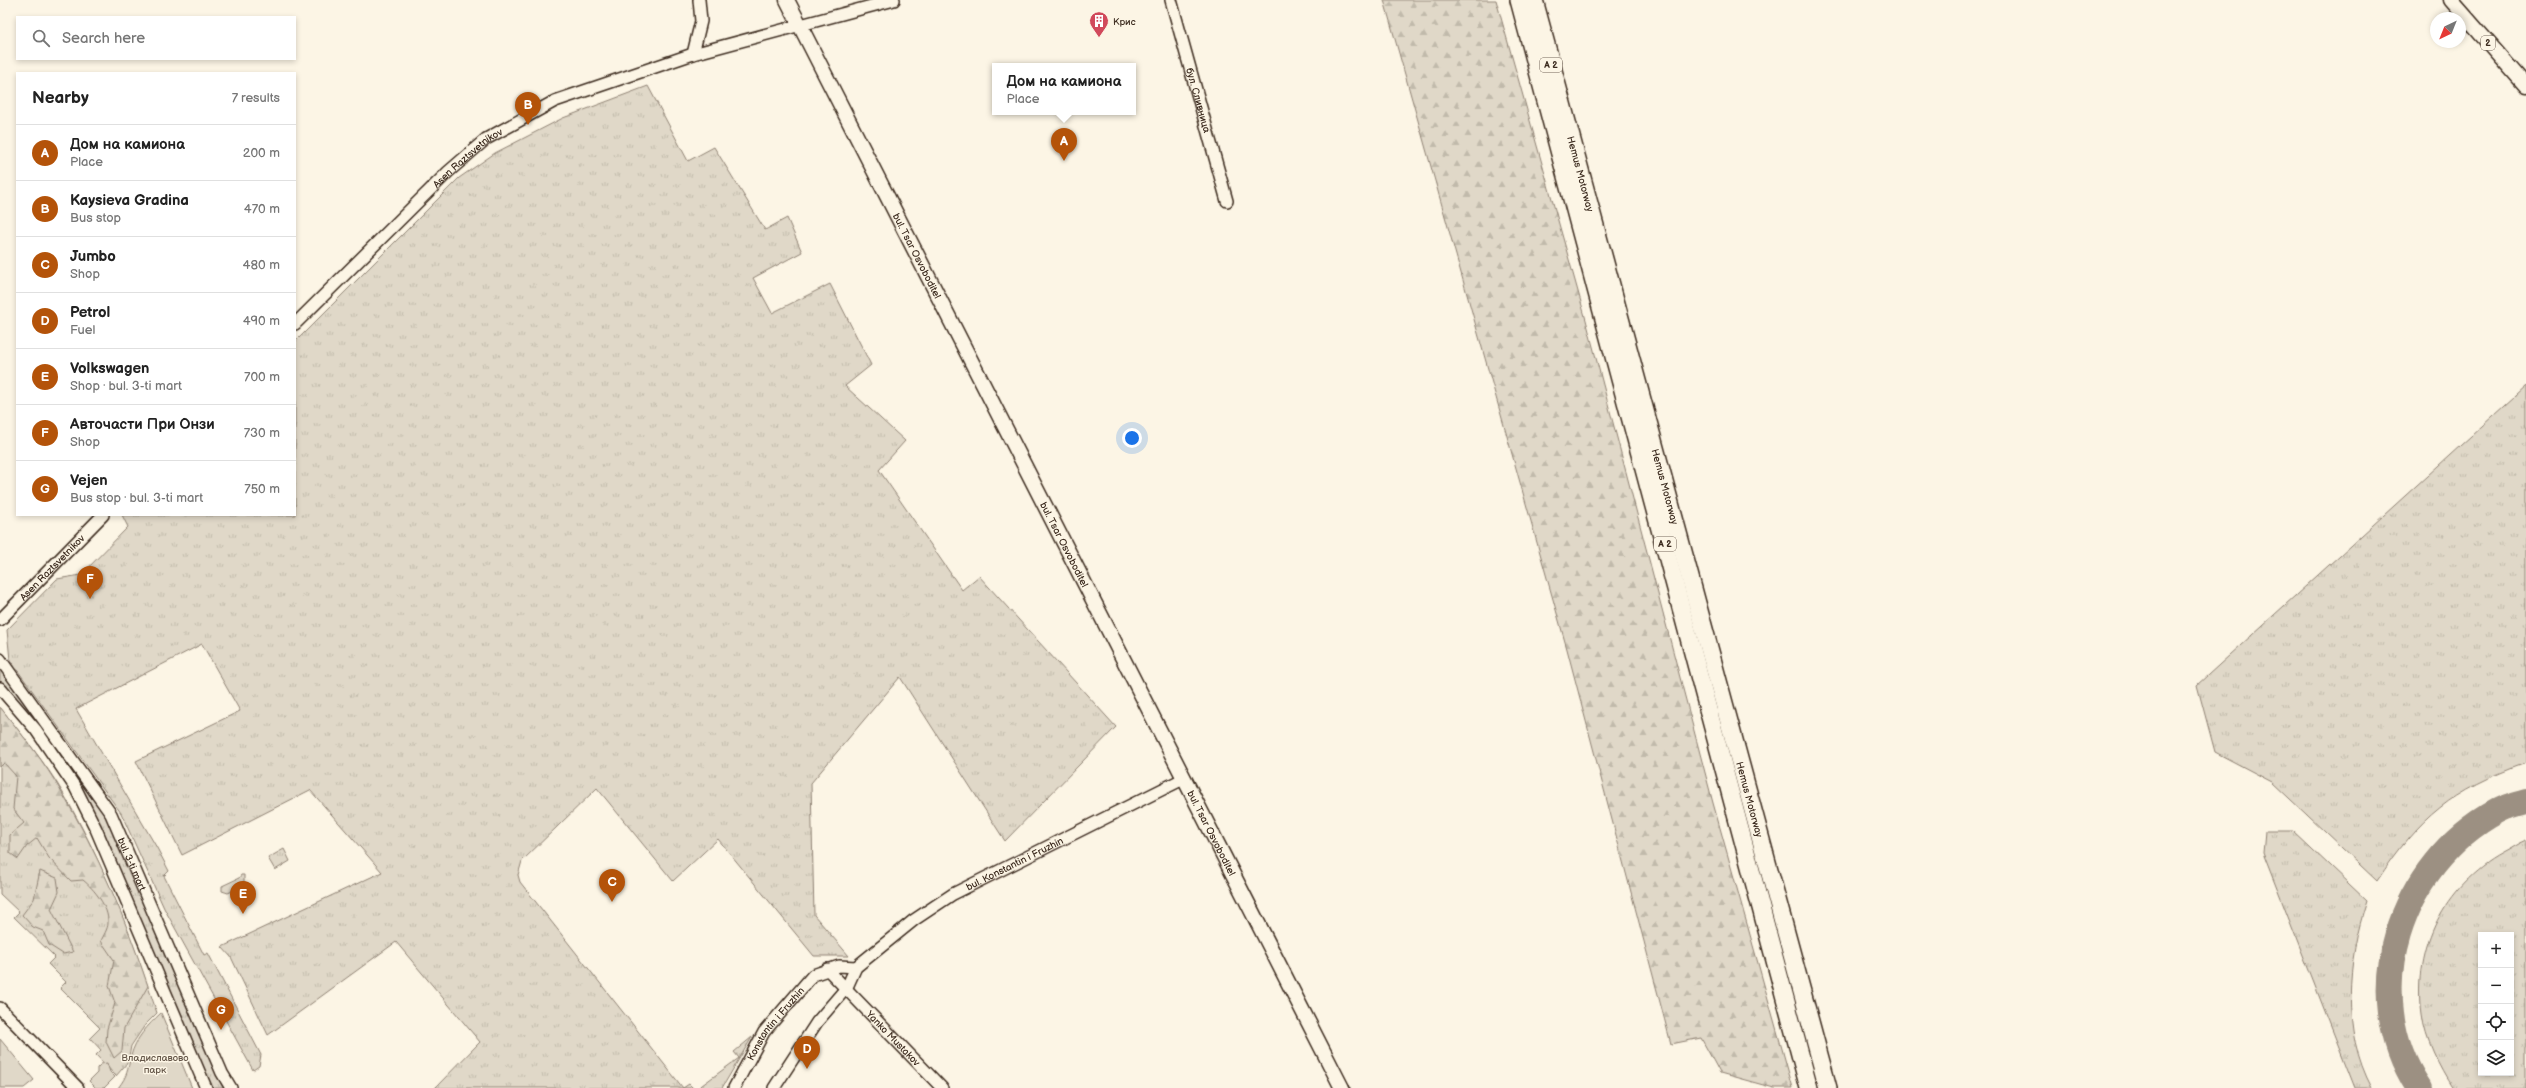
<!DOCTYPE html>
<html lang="en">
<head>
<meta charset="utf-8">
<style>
  :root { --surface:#fff; --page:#f6f6f6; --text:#222; --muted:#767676; --line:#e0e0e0; --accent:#b45309 }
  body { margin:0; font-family:"Balsamiq Sans",sans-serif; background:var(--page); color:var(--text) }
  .controls { position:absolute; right:12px; bottom:12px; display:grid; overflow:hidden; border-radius:0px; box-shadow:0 2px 6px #0003 }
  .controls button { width:36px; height:36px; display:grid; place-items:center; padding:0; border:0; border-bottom:1px solid var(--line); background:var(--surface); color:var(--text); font:20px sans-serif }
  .compass { position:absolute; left:2430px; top:12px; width:36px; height:36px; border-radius:50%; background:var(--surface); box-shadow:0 2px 6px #0003; rotate:223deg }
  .you { position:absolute; left:1132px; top:438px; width:14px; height:14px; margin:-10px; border:3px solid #fff; border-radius:50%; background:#1a73e8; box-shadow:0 0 0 6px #1a73e833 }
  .badge { display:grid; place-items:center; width:26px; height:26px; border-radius:50%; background:var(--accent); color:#fff; font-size:13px; font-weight:700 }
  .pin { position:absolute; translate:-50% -33px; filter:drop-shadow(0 1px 2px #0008) }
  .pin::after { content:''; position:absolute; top:21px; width:14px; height:12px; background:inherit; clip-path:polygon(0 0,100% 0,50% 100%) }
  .popup { position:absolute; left:992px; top:63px; width:144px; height:52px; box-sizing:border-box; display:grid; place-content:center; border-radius:0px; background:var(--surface); filter:drop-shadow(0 1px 3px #0005); font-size:13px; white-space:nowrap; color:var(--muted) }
  .popup b { font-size:15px; color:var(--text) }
  .popup::after { content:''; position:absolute; left:50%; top:100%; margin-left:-8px; border:8px solid transparent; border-top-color:var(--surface) }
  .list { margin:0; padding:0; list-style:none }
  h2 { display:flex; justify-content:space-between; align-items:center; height:52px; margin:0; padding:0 16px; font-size:17px }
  h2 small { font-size:13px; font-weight:400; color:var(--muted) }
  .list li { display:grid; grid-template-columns:26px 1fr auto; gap:12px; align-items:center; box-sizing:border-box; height:56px; padding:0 16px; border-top:1px solid var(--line) }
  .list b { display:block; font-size:15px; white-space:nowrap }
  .list p { margin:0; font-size:13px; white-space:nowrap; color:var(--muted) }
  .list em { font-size:13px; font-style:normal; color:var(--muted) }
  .icon { flex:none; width:22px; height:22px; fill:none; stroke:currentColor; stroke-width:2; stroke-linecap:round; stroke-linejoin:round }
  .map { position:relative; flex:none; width:2526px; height:1088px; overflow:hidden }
  .search { position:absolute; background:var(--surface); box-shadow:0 2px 6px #0003; left:16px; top:16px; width:280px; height:44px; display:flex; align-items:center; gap:10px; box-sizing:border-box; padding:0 14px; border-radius:0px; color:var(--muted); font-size:15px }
  .panel { position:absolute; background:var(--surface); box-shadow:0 2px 6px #0003; left:16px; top:72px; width:280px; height:444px; border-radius:0px }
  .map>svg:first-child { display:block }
</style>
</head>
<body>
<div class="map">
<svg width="2526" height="1088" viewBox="0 0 2526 1088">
  <defs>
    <pattern id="grass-tufts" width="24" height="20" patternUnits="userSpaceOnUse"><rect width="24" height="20" fill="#e0d8c8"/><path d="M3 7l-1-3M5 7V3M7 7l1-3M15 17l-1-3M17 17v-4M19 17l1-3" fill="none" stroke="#c1baab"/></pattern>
    <pattern id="forest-firs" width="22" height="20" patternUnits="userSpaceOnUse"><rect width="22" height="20" fill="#e0d8c8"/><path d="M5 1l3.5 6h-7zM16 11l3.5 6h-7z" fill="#c1baab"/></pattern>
  </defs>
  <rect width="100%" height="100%" fill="#fcf5e5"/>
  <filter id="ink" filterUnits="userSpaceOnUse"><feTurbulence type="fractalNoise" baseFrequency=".025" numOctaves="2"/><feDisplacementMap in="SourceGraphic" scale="8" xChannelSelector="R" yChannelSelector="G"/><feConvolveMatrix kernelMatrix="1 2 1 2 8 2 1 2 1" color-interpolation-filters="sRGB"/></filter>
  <g filter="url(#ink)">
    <g fill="url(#grass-tufts)" stroke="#8e8173" fill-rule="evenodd">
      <path d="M648,86L688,161L714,147L765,230L787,218L802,252L753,278L772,313L830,284L871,365L845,386L905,441L879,470L962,590L979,576L1116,727L1005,841L900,677L811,783L814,915L849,956H814L718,839L673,881L597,788L522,861L518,875L520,882L683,1088L689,1084L693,1088H435L480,1042L396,942L268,1035L231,957L222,947L382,872L310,790L182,855L136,761L240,711L202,644L76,709L157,848L169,871L164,876L204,955L208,953L261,1055L259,1066L253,1070L164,908L121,813L10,660L7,630L57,579L81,575L128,527L122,515H295V342L459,178L495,153L563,118Z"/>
      <path d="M2526,386V763C2452,790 2420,816 2377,881L2272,782L2215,752L2197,685Z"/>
      <path d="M0,659L111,814L228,1088H206L75,787L0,688Z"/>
      <path d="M0,707C22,735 45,762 63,793C103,862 132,938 157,1013L145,1025L131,1046L128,1062L116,1076L96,1055L101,1050L90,1038L100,1028L60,988L66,982L48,964L55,957L14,917L19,912L0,894Z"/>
      <path d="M2265,831H2293L2367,901C2347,961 2341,1030 2372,1088H2355L2263,853Z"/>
      <path d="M2526,840V1088H2453C2439,1066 2425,1039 2422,1013C2413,949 2445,884 2502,853C2510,849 2518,843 2526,840ZM2481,935H2511V1073H2481Z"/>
      <path d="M284,849L290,861L275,870L268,858Z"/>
      <path d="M241,875H244V886L228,893L222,891V886L239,878Z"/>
      <path d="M752,1037L722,1088H698L739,1058L734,1052Z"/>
    </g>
    <g fill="url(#forest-firs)" stroke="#8e8173">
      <path d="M1384,0H1496L1586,320L1713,803L1793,1088H1774L1720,1073L1701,1038L1671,1044L1567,649Z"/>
      <path d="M0,707C22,735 45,762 62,793C98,853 126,920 148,986L124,1028L122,1051L114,1058L106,1042L107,1029L115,1003L109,986L114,960L101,941C103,936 108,929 108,923C109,907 94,889 83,880L71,881L49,858L37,838L27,846L18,859L10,853V835L24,823L13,809L16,776L4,763L0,767Z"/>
      <path d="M40,871L57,878L59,892L51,909L73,952L63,954L49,945L43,931L33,927L22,915L34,899Z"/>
    </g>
    <g fill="#e0d8c8" stroke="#8e8173">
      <path d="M161,1013L192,1088H118C128,1075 127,1071 131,1056C135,1039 148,1025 161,1013Z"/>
      <path d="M0,1039L34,1080L24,1088H0Z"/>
      <path d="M107,1063L110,1072L115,1077L104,1088H96L89,1081L97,1073V1068L101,1064Z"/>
    </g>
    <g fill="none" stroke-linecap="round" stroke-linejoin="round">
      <path stroke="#9c9082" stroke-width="26" d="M2419,1088C2356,992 2400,864 2497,811C2506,806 2517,804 2526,801"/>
      <defs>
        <g id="minor">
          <path id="s1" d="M1171,0L1227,201"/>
          <path d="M693,54L701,21L699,0"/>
          <path id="s2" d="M295,324L448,172L486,139L555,101L693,54L894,0"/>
          <path id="s3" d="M0,620L103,515"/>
          <path id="s4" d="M0,659L111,814L222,1073L231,1088"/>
          <path d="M0,688L36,730L75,787L96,829L206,1088"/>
          <path id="s5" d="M827,969L942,1088"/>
          <path d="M0,1008L78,1088"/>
          <path id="s6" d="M734,1088L764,1032L813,975L839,966L856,967"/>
          <path id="s7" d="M774,1088L817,1022L847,987L856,967L914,920L953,894L1185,778"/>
        </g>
        <g id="major">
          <path id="s8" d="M787,0L1342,1088"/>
          <path d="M2451,0L2526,86"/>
        </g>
        <g id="highway">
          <path d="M1519,0L1809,1088"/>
          <path id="s9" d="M1534,0L1828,1088"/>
        </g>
      </defs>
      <use href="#minor" stroke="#3b2a1e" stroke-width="14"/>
      <use href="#major" stroke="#3b2a1e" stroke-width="17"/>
      <use href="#highway" stroke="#3b2a1e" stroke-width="20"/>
      <use href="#minor" stroke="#fcf5e5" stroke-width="11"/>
      <use href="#major" stroke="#fcf5e5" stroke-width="14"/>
      <use href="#highway" stroke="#fcf5e5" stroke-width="17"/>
    </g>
  </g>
  <defs>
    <symbol id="building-pin" viewBox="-11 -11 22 30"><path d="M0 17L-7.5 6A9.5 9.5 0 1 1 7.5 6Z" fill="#d1495b" stroke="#fcf5e5"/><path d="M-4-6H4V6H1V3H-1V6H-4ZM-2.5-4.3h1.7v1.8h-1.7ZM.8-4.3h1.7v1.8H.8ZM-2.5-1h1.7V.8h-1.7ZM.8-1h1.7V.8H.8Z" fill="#fff"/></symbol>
  </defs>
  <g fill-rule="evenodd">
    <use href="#building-pin" x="1088" y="10" width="22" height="30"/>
  </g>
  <g text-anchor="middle" stroke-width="3" stroke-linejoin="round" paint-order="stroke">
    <g fill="#fcf5e5" stroke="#75675a" stroke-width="1">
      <rect x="2481" y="36" width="14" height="14" rx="3"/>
      <rect x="1540" y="58" width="22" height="14" rx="3"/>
      <rect x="1654" y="537" width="22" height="14" rx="3"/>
    </g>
    <g font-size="9" font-weight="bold" fill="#3b2a1e">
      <text x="2488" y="46">2</text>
      <text x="1551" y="68">A 2</text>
      <text x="1665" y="547">A 2</text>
    </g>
    <g font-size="10" fill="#3b2a1e" stroke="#fcf5e5" text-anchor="start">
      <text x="1113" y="25">Крис</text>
    </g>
    <g font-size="10" fill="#3b2a1e" stroke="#fcf5e5">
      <text dy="4" stroke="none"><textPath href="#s1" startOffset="104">бул. Сливница</textPath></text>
      <text dy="4" stroke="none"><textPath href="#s2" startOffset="240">Asen Raztsvetnikov</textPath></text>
      <text dy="4" stroke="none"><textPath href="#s9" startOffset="180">Hemus Motorway</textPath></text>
      <text dy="4" stroke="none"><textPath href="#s8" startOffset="287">bul. Tsar Osvoboditel</textPath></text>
      <text dy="4" stroke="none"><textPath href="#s9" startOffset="504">Hemus Motorway</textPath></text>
      <text dy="4" stroke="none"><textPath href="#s8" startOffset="611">bul. Tsar Osvoboditel</textPath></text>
      <text dy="4" stroke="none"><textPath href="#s3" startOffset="74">Asen Raztsvetnikov</textPath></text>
      <text dy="4" stroke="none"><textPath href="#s9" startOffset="828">Hemus Motorway</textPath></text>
      <text dy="4" stroke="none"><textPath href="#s8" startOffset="935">bul. Tsar Osvoboditel</textPath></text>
      <text dy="4" stroke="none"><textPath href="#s7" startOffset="337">bul. Konstantin i Fruzhin</textPath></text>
      <text dy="4" stroke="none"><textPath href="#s4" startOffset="245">bul. 3-ti mart</textPath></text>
      <text dy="4" stroke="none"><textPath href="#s6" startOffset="77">Konstantin i Fruzhin</textPath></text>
      <text dy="4" stroke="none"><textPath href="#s5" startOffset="96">Yanko Mustakov</textPath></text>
    </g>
    <g font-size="10" fill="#645648" stroke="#fcf5e5">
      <text x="155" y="1061">Владиславово<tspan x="155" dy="12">парк</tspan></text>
    </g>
  </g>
</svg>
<div class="controls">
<button>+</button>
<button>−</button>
<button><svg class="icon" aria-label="locate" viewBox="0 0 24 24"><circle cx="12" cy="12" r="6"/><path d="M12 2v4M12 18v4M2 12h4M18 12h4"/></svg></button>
<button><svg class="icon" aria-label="layers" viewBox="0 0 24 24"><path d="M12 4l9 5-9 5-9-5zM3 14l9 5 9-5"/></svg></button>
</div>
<svg class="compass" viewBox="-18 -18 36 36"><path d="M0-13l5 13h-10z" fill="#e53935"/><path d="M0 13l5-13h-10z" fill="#767676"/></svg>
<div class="you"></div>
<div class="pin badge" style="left:1064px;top:161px">A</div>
<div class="popup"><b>Дом на камиона</b>Place</div>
<div class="pin badge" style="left:528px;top:125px">B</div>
<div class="pin badge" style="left:612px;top:902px">C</div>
<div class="pin badge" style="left:807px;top:1069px">D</div>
<div class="pin badge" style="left:243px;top:914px">E</div>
<div class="pin badge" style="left:90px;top:599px">F</div>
<div class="pin badge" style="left:221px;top:1030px">G</div>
<div class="search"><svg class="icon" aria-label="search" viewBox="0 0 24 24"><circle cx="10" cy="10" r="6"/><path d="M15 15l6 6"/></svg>Search here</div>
<section class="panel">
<h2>Nearby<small>7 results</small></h2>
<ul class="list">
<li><span class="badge">A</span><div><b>Дом на камиона</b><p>Place</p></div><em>200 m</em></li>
<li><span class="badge">B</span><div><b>Kaysieva Gradina</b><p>Bus stop</p></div><em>470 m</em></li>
<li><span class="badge">C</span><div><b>Jumbo</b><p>Shop</p></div><em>480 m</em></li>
<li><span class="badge">D</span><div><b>Petrol</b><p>Fuel</p></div><em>490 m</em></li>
<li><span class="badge">E</span><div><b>Volkswagen</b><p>Shop · bul. 3-ti mart</p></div><em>700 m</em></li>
<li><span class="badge">F</span><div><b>Авточасти При Онзи</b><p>Shop</p></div><em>730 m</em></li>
<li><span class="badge">G</span><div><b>Vejen</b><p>Bus stop · bul. 3-ti mart</p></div><em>750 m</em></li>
</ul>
</section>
</div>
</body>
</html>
